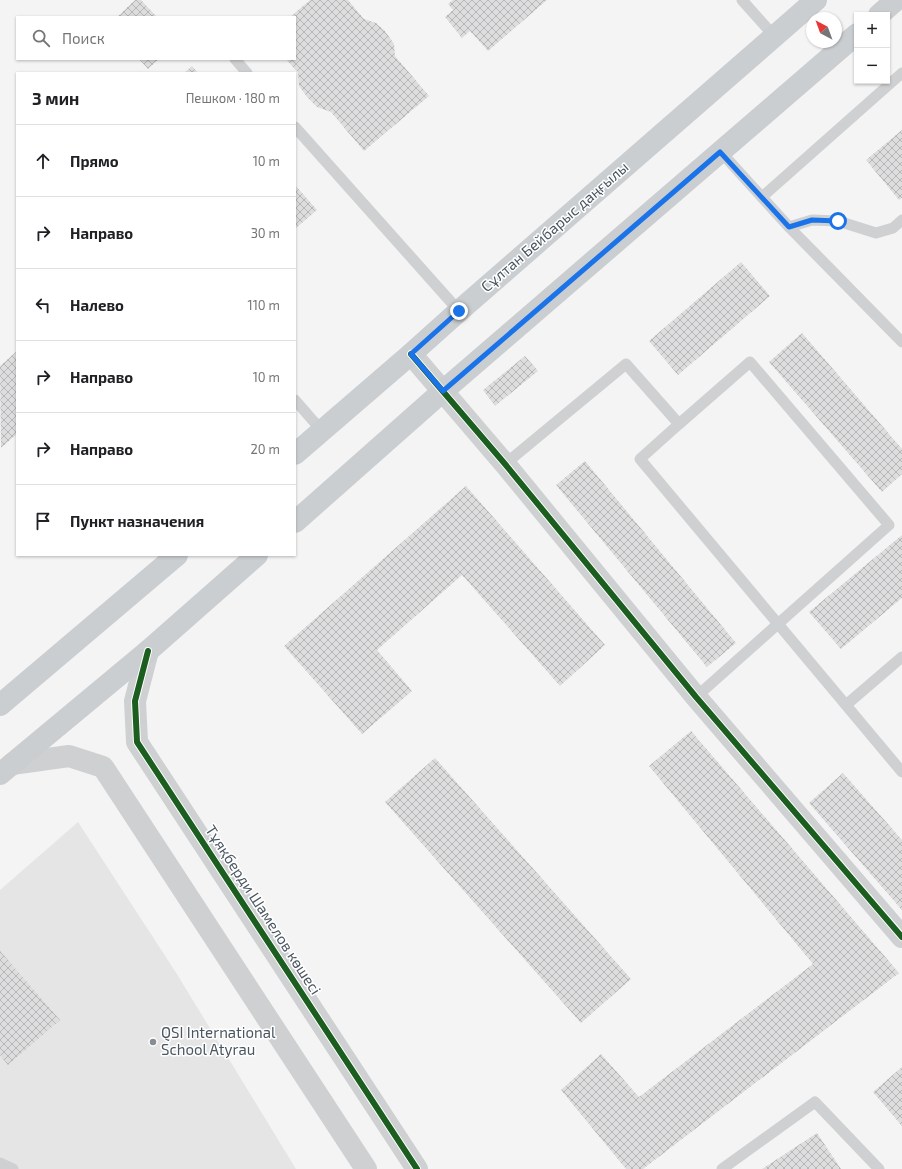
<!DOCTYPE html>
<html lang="ru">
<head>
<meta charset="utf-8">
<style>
  :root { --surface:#fff; --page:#f6f6f6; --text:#202124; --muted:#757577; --line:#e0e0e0 }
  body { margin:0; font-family:"Exo 2",sans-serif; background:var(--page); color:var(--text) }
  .controls { position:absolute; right:12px; top:12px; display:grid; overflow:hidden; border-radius:0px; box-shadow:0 1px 3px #0004 }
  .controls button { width:36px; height:36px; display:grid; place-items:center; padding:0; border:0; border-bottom:1px solid var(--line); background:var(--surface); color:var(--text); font:20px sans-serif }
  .compass { position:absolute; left:806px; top:12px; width:36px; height:36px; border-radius:50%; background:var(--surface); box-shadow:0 1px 3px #0004; rotate:319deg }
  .stop { position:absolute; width:12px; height:12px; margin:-9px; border:3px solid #1a73e8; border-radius:50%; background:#fff }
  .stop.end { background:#1a73e8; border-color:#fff; box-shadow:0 1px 4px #0008 }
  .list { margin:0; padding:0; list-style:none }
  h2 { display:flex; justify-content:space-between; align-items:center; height:52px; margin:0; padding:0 16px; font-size:17px }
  h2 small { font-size:13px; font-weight:400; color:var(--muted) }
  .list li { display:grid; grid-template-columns:26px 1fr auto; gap:12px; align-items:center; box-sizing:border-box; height:72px; padding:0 16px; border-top:1px solid var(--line) }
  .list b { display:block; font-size:15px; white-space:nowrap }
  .list em { font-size:13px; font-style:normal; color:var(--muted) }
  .icon { flex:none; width:22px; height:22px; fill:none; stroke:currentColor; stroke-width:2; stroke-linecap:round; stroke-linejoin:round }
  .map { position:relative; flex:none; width:902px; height:1169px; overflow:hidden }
  .search { position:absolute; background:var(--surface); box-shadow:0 1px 3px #0004; left:16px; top:16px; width:280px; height:44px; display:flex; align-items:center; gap:10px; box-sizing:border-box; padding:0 14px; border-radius:0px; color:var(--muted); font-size:15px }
  .panel { position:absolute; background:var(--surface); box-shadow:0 1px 3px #0004; left:16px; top:72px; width:280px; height:484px; border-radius:0px }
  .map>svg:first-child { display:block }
</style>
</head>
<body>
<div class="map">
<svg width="902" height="1169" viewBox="0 0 902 1169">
  <defs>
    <pattern id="building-cross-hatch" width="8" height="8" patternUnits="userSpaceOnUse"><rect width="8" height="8" fill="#ddddde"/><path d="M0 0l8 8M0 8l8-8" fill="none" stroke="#b5b6b7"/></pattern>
  </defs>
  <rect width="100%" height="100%" fill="#f4f4f4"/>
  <path fill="#e6e5e6" d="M78,822L175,971L296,1169H0V890Z"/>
  <g fill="url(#building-cross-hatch)">
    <path d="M135,0H141L157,17H117Z"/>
    <path d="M310,0H348L364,19L376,23L385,31L394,44L395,56L429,96L364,151L331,112L317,107L307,97L299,86L298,73L286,59H295V17H290Z"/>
    <path d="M453,0H547L488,51L470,31L462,38L445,17L453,10L448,4Z"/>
    <path d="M139,59H159L148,69Z"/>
    <path d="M192,66L198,73H184Z"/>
    <path d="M902,130V198L899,200L866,160Z"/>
    <path d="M295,185L317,210L295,229Z"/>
    <path d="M741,262L770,296L678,375L649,341Z"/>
    <path d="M802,333L902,449V474L882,492L769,362Z"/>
    <path d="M17,351V434L1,448L0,366Z"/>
    <path d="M525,356L538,371L495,406L483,390Z"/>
    <path d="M585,461L736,643L707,667L556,485Z"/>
    <path d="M466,486L605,645L560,686L462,575L377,650L412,691L362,734L284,646Z"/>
    <path d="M902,535V598L841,649L809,612Z"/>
    <path d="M691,731L899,973L643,1169H626L561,1090L601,1054L639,1097L813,964L649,766Z"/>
    <path d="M435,758L631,979L581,1023L385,802Z"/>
    <path d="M843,773L902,840V910L809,803Z"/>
    <path d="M0,951L60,1020L8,1065L0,1055Z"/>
    <path d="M902,1067V1126L873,1092Z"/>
    <path d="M817,1133L841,1169H762Z"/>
  </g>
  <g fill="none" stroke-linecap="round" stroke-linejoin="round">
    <g stroke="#ced0d2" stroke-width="11">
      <path d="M742,0L774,36"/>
      <path d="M235,59L247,73"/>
      <path d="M295,127L459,311"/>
      <path d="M720,151L789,227L812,220L838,221L876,233L893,228L902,220"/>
      <path d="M762,197L902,73"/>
      <path d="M789,227L902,342"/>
      <path d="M295,400L322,431"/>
      <path d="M679,424L750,362L889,525L696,697"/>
      <path d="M505,464L626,364L679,424L640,459L902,772"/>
      <path d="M846,705L902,657"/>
      <path d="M0,1163L13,1169"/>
      <path d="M722,1169L815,1102L879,1169"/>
    </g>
    <path stroke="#ced0d2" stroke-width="22" d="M411,354L505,464L696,697L902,937"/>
    <g stroke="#ced0d2" stroke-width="22">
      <path d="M148,651L135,701L137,742L417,1169"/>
      <path d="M12,764L69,756L103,767L366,1169"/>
    </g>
    <g stroke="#caced1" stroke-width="22">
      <path d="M879,15L896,0"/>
      <path d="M295,454L411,354L459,311L816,0"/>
      <path d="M295,522L443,391L857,34"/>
      <path d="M0,705L177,555"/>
      <path d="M0,774L148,651L257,555"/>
    </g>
    <defs>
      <g id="cycleway">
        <path d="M411,354L505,464L696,697L902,937"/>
        <path d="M148,651L135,701L137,742L417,1169"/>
      </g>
    </defs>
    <use href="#cycleway" stroke="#fff" stroke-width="8"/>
    <use href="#cycleway" stroke="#1b5e20" stroke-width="6"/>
  </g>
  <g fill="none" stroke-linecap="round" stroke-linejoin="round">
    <path stroke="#1a73e8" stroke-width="5" d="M459,311L411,354L443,391L720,152L789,227L812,220L838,221"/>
  </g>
  <circle fill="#868d94" stroke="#fff" stroke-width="1.5" cx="153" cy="1042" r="4"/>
  <g text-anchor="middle" stroke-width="3" stroke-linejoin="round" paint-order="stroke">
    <g font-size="15" fill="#4a5661" stroke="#fff">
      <text transform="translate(555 227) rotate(-41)" y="5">Сұлтан Бейбарыс даңғылы</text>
      <text transform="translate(263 910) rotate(57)" y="5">Тұяқберди Шамелов көшесі</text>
    </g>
    <g font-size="15" fill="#4a5661" stroke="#fff" text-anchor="start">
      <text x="161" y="1038">QSI International<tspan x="161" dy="17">School Atyrau</tspan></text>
    </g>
  </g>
</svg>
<div class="controls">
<button>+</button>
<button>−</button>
</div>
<svg class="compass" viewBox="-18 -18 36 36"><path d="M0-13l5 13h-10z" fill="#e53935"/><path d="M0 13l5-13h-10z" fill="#757577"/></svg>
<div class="stop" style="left:838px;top:221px"></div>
<div class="stop end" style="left:459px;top:311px"></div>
<div class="search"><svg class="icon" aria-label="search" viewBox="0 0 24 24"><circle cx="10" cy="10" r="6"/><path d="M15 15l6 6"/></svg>Поиск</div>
<section class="panel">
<h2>3 мин<small>Пешком · 180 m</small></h2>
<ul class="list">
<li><svg class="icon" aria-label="ahead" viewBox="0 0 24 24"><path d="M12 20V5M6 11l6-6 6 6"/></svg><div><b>Прямо</b></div><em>10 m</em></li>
<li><svg class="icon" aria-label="right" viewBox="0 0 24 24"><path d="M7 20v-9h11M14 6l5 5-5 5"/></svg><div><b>Направо</b></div><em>30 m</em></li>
<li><svg class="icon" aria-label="left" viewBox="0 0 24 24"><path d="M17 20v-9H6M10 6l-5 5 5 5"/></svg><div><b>Налево</b></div><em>110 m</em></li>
<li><svg class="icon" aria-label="right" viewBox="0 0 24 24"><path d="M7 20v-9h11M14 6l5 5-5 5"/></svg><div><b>Направо</b></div><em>10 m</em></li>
<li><svg class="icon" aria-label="right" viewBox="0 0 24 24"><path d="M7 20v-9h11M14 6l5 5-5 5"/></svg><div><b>Направо</b></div><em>20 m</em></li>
<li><svg class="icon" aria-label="arrive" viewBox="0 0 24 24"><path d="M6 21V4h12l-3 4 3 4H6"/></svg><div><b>Пункт назначения</b></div></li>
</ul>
</section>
</div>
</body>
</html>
